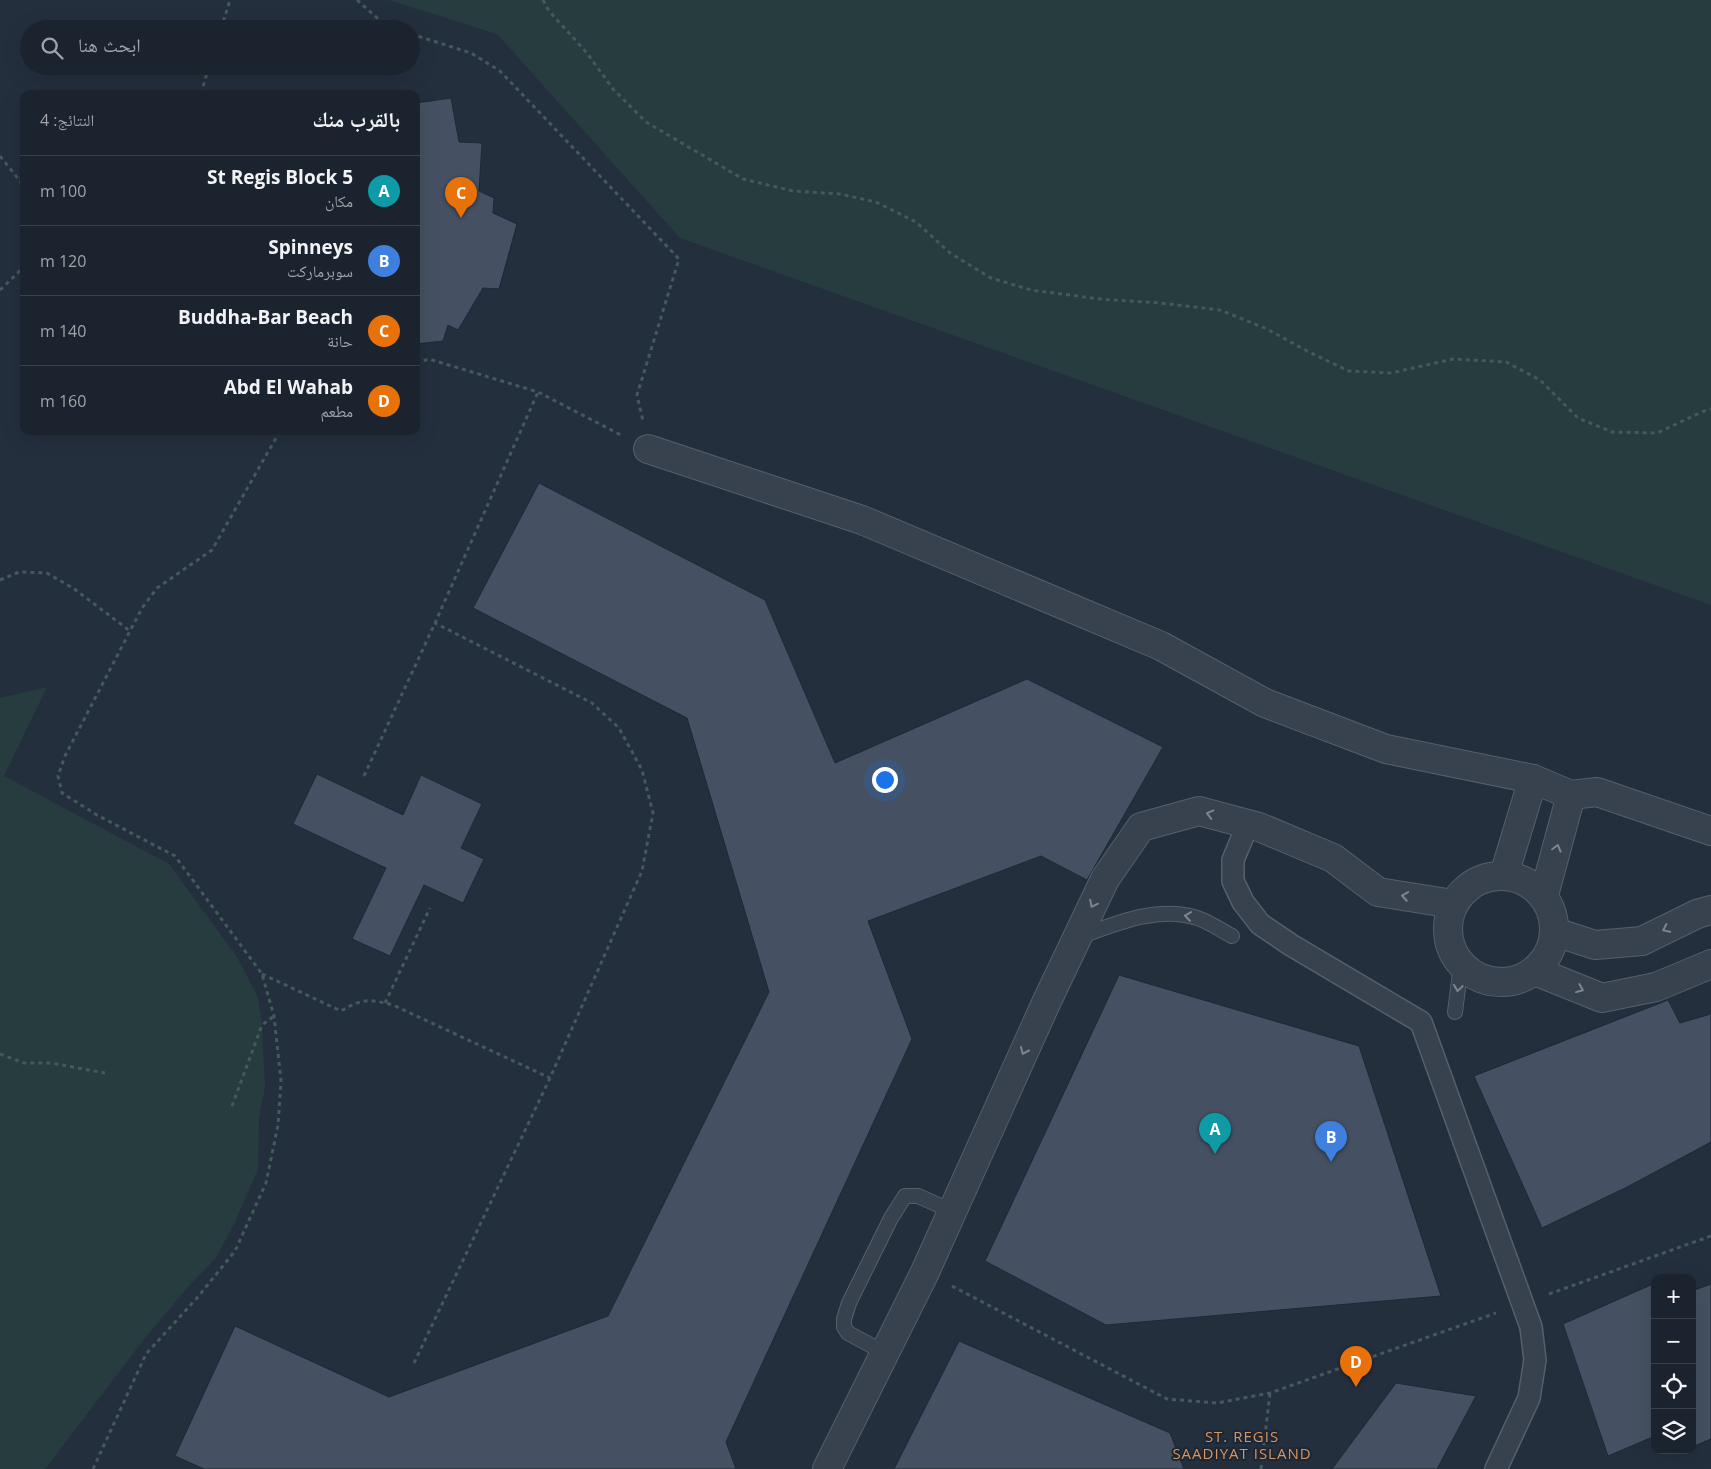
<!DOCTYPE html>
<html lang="ar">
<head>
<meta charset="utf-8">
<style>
  :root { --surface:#1b232e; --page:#282f3a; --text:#f1f3f6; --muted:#a0a4aa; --line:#39404a; --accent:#0b8043 }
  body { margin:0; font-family:"Open Sans","Noto Naskh Arabic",sans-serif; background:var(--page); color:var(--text); direction:rtl }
  .controls { position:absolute; right:15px; bottom:15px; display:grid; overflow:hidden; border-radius:10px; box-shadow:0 5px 20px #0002 }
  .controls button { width:45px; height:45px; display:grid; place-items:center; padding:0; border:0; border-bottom:1px solid var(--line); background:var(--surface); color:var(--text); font:25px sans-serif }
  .you { position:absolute; left:884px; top:779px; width:18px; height:18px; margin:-12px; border:4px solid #fff; border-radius:50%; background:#1a73e8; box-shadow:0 0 0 8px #1a73e833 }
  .badge { display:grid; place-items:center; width:32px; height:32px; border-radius:50%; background:var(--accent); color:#fff; font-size:16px; font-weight:700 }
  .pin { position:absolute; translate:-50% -41px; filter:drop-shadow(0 1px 2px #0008) }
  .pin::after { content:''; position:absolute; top:26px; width:18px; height:15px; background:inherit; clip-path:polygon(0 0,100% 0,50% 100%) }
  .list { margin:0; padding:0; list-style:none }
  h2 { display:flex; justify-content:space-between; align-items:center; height:65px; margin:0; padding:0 20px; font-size:21px }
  h2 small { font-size:16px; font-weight:400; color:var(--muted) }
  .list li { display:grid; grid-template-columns:32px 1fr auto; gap:15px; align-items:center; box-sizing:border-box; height:70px; padding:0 20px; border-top:1px solid var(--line) }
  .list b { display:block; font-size:19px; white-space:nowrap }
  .list p { margin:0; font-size:16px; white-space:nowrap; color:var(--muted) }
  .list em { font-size:16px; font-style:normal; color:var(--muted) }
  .icon { flex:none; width:28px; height:28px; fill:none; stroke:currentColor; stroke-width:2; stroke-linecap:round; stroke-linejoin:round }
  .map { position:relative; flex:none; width:1711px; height:1469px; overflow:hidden; direction:ltr }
  .search { position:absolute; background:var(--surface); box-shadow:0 5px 20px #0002; left:20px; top:20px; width:400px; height:55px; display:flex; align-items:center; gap:12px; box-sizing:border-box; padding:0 18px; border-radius:28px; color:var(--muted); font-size:19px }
  .panel { position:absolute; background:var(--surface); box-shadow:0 5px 20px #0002; left:20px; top:90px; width:400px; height:345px; border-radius:10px; direction:rtl }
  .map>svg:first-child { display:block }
</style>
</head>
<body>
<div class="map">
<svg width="1711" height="1469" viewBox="0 0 1711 1469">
  <rect width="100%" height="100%" fill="#242f3e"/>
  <g fill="#263c3f">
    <path d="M389,0H1711V605L680,238L497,34Z"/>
    <path d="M47,687L4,776L169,864L237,957L258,997L262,1025L265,1087L259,1118L258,1169L235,1222L216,1258L189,1286L145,1338L45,1469H0V698Z"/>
  </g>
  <g fill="#455162" stroke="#1f2835">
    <path d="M451,98L459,142L482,143L479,191L494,198L493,213L517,224L499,289L483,288L458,330L448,325L443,341L416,344V103Z"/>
    <path d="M539,483L765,600L835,763L1027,679L1163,747L1087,880L1041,856L868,921L912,1039L726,1442L736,1469H204L175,1456L235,1326L389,1397L608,1316L769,992L687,718L473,608Z"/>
    <path d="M317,774L403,815L421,775L482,804L461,848L484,859L463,903L424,885L390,956L352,939L386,868L293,824Z"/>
    <path d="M1119,975L1359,1046L1441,1296L1106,1325L985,1261Z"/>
    <path d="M1668,1000L1680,1023L1711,1014V1142L1627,1187L1542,1228L1474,1076Z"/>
    <path d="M1653,1284L1655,1288V1436L1608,1456L1563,1324Z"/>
    <path d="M1711,1284V1439L1692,1447V1291Z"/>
    <path d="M959,1341L1170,1433L1184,1469H894Z"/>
    <path d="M1396,1383L1476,1396L1437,1469H1332Z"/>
  </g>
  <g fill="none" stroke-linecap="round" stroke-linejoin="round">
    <defs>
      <g id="service">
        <path d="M1079,937C1115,924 1156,906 1194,917C1207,920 1220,930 1232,936"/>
        <path d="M1455,1012L1461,965"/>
        <path d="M885,1353L848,1333L844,1327V1319L849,1303L891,1218L905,1196H918L952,1211"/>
      </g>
      <path id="pedestrian" d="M1248,824L1233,860V881L1243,902L1260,924L1291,945L1421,1022L1531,1327L1535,1360L1529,1398L1496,1469"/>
      <g id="minor">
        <path d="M648,449L862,520L1161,646L1265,703L1386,749L1533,779L1571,795L1597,792L1711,831"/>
        <path d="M1504,875L1533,779"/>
        <circle cx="1501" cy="929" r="53"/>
        <path d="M1544,895L1571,795"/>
        <path d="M1555,932L1595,945L1642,941L1697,914L1711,910"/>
        <path d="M1535,971L1602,998L1656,987L1711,964"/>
        <path d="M827,1469L925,1272L1046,1003L1105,879L1141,827L1199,811L1259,827L1333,858L1378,892L1453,904"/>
      </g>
    </defs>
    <use href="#service" stroke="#565f6c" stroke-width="16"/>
    <use href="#pedestrian" stroke="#565f6c" stroke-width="24"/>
    <use href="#minor" stroke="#565f6c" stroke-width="30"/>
    <g stroke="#44595c" stroke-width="3" stroke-dasharray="4 4" stroke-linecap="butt">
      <path d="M357,0L384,24L397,29"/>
      <path d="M543,0L549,11L587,53L613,89L646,122L743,179L793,191L840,194L876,202L916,222L950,253L991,278L1031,290L1100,299L1160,303L1220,310L1267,329L1309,352L1349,371L1391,373L1453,359L1506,362L1540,380L1578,418L1612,432L1657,433L1704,411L1711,409"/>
      <path d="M221,29L230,0"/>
      <path d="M411,34L471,53L500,71L679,259L637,395L643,421"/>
      <path d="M201,94L209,66"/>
      <path d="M0,156L24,186"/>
      <path d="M0,290L24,267"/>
      <path d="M416,363L429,359L538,392L621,435"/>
      <path d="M0,580L19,572L47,573L73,588L130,631"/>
      <path d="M364,776L435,623L538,392"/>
      <path d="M262,974L341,1011C363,998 369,999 393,1005L550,1078"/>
      <path d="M385,1003L430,908"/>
      <path d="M0,1054L24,1063H51L105,1073"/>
      <path d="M232,1106L262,1025L274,1016"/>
      <path d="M952,1286L1167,1399L1217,1403L1270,1393L1496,1313"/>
      <path d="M1549,1294L1711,1236"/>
      <path d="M414,1363L550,1078L642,871L653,813L642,770L619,728L592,703L435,623"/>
      <path d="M93,1469L146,1354L197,1298L235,1251L266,1183L278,1125L281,1081L274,1016L262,974L175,856L97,815L62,793L58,776L65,756L142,608L157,588L212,550L280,431"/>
      <path d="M1261,1469L1270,1393"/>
    </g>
    <use href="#service" stroke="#38414e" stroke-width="14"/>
    <use href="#pedestrian" stroke="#38414e" stroke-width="21"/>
    <use href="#minor" stroke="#38414e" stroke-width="28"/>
  </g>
  <defs><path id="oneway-chevron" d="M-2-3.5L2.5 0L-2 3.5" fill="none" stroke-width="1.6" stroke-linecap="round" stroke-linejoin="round" transform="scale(1.25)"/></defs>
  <g stroke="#7c8592">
    <use href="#oneway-chevron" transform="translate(1210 814) rotate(-165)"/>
    <use href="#oneway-chevron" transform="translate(1557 848) rotate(-75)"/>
    <use href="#oneway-chevron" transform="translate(1405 896) rotate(-171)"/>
    <use href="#oneway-chevron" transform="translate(1093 904) rotate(116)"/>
    <use href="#oneway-chevron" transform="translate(1188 916) rotate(-172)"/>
    <use href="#oneway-chevron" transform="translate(1666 929) rotate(154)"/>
    <use href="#oneway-chevron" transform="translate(1458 988) rotate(98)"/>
    <use href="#oneway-chevron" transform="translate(1580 989) rotate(22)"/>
    <use href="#oneway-chevron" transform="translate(1024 1051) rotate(114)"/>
  </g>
  <g text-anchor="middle" stroke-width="4" stroke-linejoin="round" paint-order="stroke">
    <g font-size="15" letter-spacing="1" fill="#d59563" stroke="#1d2633">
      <text x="1242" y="1442">ST. REGIS<tspan x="1242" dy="17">SAADIYAT ISLAND</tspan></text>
    </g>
  </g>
</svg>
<div class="controls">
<button>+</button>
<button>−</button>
<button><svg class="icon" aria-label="locate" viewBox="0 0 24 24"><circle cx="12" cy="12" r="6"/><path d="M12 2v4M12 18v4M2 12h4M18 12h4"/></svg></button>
<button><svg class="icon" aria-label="layers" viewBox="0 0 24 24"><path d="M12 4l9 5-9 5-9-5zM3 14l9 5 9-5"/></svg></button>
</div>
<div class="you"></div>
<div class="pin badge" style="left:1215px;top:1154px;background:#0f9aa8">A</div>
<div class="pin badge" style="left:1331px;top:1162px;background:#3f7fe0">B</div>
<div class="pin badge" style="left:461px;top:218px;background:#e8710a">C</div>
<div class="pin badge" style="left:1356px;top:1387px;background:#e8710a">D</div>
<div class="search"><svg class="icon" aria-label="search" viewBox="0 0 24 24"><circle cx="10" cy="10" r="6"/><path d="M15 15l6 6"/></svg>ابحث هنا</div>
<section class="panel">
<h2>بالقرب منك<small>النتائج: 4</small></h2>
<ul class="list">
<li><span class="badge" style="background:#0f9aa8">A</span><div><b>St Regis Block 5</b><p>مكان</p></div><em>100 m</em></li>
<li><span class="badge" style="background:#3f7fe0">B</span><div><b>Spinneys</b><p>سوبرماركت</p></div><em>120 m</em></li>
<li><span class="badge" style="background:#e8710a">C</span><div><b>Buddha-Bar Beach</b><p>حانة</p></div><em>140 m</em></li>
<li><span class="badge" style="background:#e8710a">D</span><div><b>Abd El Wahab</b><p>مطعم</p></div><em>160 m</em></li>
</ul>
</section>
</div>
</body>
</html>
